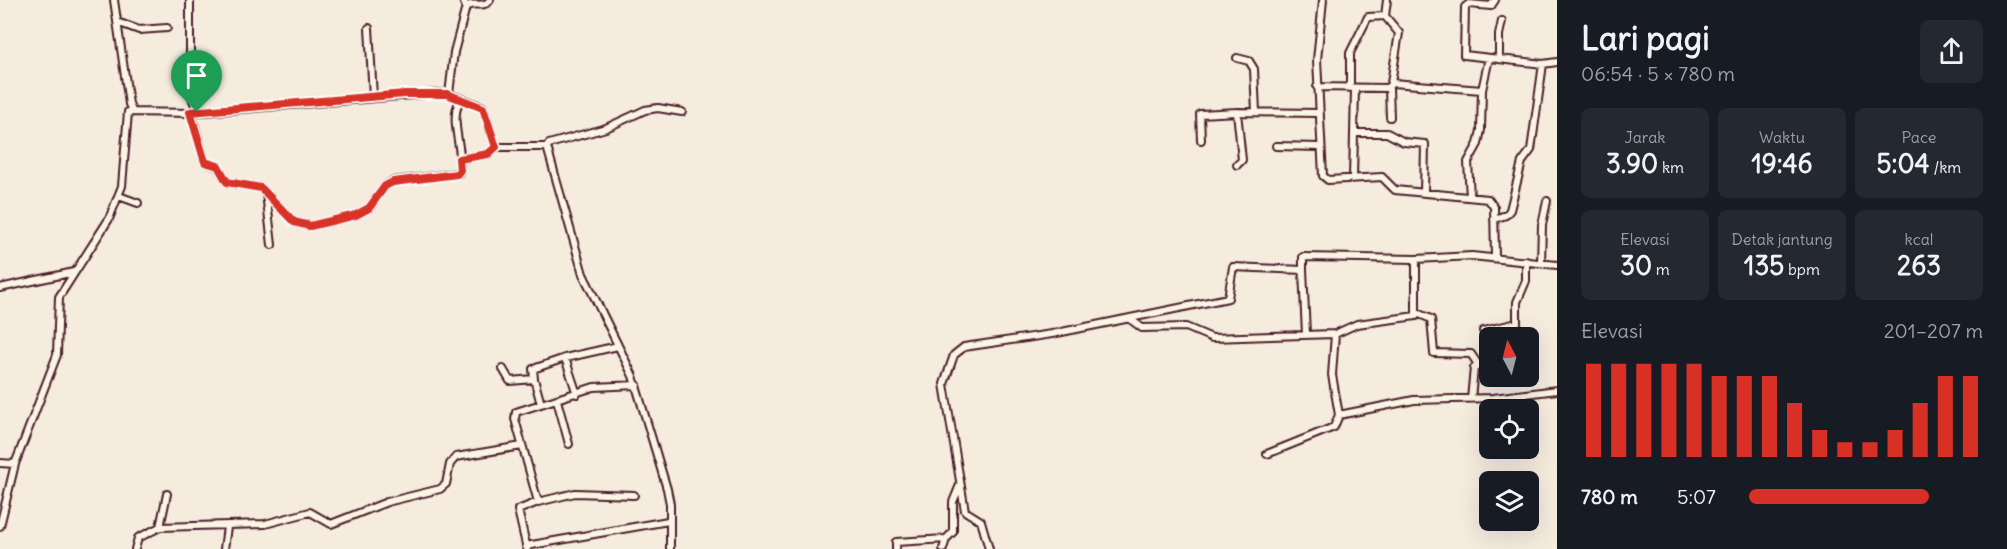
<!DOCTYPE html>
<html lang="id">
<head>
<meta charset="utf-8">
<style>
	body { margin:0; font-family:Delius,sans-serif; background:#242831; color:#f1f3f6; height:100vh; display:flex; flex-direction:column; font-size:22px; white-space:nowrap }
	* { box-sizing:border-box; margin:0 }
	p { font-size:20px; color:#9ea1a6 }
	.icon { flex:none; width:33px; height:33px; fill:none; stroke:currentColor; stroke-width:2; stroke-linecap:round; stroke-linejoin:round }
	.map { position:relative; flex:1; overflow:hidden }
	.panel { display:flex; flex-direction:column; background:#171b24; width:450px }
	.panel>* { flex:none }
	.needle { width:39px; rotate:353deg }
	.buttons { position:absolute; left:1479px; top:327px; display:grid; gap:12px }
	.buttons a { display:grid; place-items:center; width:60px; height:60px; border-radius:9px; background:#171b24; box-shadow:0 6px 24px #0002; font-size:30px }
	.pin { position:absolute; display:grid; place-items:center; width:51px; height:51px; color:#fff; margin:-62px -26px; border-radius:50% 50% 50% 0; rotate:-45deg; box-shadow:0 0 6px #0007 }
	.pin .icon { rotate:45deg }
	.round { display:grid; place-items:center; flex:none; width:63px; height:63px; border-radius:9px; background:#242831 }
	.head { display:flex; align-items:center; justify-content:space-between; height:102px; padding:0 24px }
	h1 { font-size:33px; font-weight:800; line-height:45px }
	.figures { display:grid; grid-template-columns:repeat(3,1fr); gap:9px; height:102px; padding:6px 24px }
	.figures div { display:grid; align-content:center; border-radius:9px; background:#242831; text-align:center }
	.figures b { font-size:26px; font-weight:800 }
	.figures small { font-size:16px; font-weight:400 }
	.figures p { font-size:16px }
	.chart { height:168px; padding:12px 24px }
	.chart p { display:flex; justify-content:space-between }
	.chart svg { width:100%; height:108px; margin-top:6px; stroke:#d93025; stroke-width:6 }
	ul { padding:0 24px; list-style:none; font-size:20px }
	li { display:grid; grid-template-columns:96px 72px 1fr; align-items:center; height:45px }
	li i { height:15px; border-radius:8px; background:#d93025 }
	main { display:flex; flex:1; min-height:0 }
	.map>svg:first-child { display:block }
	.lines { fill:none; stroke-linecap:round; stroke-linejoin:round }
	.minor-casing { stroke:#4a1f2b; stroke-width:10 }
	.minor { stroke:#fcf5e5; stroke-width:6 }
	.route-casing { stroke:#fff; stroke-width:12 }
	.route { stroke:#d93025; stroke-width:8 }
</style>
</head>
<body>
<main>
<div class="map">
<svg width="1557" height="549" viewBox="0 0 1557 549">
	<rect width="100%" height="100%" fill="#f5ecde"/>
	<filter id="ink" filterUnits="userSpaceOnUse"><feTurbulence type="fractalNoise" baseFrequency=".0167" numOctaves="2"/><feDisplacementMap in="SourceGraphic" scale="12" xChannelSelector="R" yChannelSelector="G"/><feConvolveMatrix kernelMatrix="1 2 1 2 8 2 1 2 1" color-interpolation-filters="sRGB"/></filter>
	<g filter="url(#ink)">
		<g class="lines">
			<defs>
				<path id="minor" d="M114,0L129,104L132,111
					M190,0V91L197,112
					M1323,0L1317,60L1323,176L1328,180L1382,177L1395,190L1488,199L1494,207L1495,257
					M1495,0L1491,6L1469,4L1465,7L1464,55L1543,64
					M466,7C473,1 484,9 490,0
					M1385,16L1399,33L1391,83
					M117,22L139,30L167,28
					M369,28L373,97
					M1237,58L1249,61L1254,69L1256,112
					M1499,59V35L1502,21
					M1317,87L1387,88L1392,83L1482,90
					M1350,88V53L1368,17L1385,16L1387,0
					M1389,88L1390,117
					M449,94L454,52L466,7L463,0
					M191,112L205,162L218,167L227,182L261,188L294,222L310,226L356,215L369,208L385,186L393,181L459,173C465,150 448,122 460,100
					M1354,133H1387L1404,142L1425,144L1424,193
					M1201,140L1200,114L1237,112
					M1276,146L1320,147
					M547,147L549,144L606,128L645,110L658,108L682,112
					M459,159L488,154L496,147
					M1237,165L1242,160L1237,112L1318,113
					M1353,179L1355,88
					M266,193L272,245
					M119,196L138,203
					M1470,197L1468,162L1478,144L1481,130L1482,90L1489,58
					M1494,219L1506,215L1510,210L1522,162L1531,150L1543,64L1557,62
					M1541,263L1542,225L1547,201
					M1303,270L1306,334
					M0,288L74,272
					M1417,313L1431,319L1434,353L1471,354L1479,366
					M1130,319L1142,328L1186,327L1212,338L1335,334L1357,324L1416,316V259
					M1483,331L1517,323V302L1526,281V261
					M1495,338V328
					M503,369L510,381L534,379L541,404
					M534,379L533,369L565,358
					M577,394L565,358L618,346
					M1471,399L1474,368L1490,363
					M557,400L569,444
					M1339,415L1414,400L1493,398L1557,390
					M1267,454L1334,427L1339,415L1332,375L1335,334
					M0,463L15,464
					M538,502L575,493L634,495
					M0,526L15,464L57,355L59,297L109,219L122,186L128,112L193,113L437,93L449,94L483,107L496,147H547L583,274L633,376L667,489L670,504V549
					M160,527L167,494
					M526,546L668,521
					M135,549L138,538L160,527L265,524L310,512L331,524L387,502L440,489L446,484L450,464L456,457L522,446
					M224,549L227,527
					M527,549L518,510L538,502L515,419L516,412L594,387L637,385
					M896,549V542L946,539
					M943,549L946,539L953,532V502L960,485
					M989,549L981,521L965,511L944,384L954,355L964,347L1052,334L1228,298L1233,267L1303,270V257L1416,259L1472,256L1557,265"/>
			</defs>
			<use href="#minor" class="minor-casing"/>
			<use href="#minor" class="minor"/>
		</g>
	</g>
	<g class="lines" filter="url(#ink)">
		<defs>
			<path id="route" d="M405,94H447L483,108L496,147L488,154L459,159L460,170L457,174L393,182L385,186L369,208L356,215L310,226L294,222L261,188L227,182L218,166L205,162L190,112Z"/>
		</defs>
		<use href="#route" class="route-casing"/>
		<use href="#route" class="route"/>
	</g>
</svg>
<div class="buttons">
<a><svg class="needle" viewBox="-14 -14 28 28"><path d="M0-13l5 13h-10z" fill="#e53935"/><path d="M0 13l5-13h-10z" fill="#9ea1a6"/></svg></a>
<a><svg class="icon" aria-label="locate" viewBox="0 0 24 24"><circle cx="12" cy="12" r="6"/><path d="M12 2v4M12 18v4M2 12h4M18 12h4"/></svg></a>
<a><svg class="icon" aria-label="layers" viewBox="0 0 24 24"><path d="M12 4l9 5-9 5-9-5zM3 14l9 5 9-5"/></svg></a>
</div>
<div class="pin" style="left:197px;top:112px;background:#1e9e55"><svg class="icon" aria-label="arrive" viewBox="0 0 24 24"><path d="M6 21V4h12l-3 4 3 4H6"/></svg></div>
</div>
<section class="panel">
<div class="head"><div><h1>Lari pagi</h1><p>06:54 · 5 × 780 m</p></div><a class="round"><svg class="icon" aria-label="share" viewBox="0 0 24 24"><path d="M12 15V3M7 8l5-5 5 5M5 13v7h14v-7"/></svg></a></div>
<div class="figures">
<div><p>Jarak</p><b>3.90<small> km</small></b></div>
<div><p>Waktu</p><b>19:46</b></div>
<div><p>Pace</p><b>5:04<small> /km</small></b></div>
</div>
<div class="figures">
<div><p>Elevasi</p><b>30<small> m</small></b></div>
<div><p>Detak jantung</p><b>135<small> bpm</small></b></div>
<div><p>kcal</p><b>263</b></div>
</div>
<div class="chart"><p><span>Elevasi</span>201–207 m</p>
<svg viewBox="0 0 160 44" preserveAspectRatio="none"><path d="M5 44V6M15 44V6M25 44V6M35 44V6M45 44V6M55 44V11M65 44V11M75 44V11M85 44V22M95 44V33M105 44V38M115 44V38M125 44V33M135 44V22M145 44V11M155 44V11"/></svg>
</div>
<ul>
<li><b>780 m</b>5:07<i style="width:77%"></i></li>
</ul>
</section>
</main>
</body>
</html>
